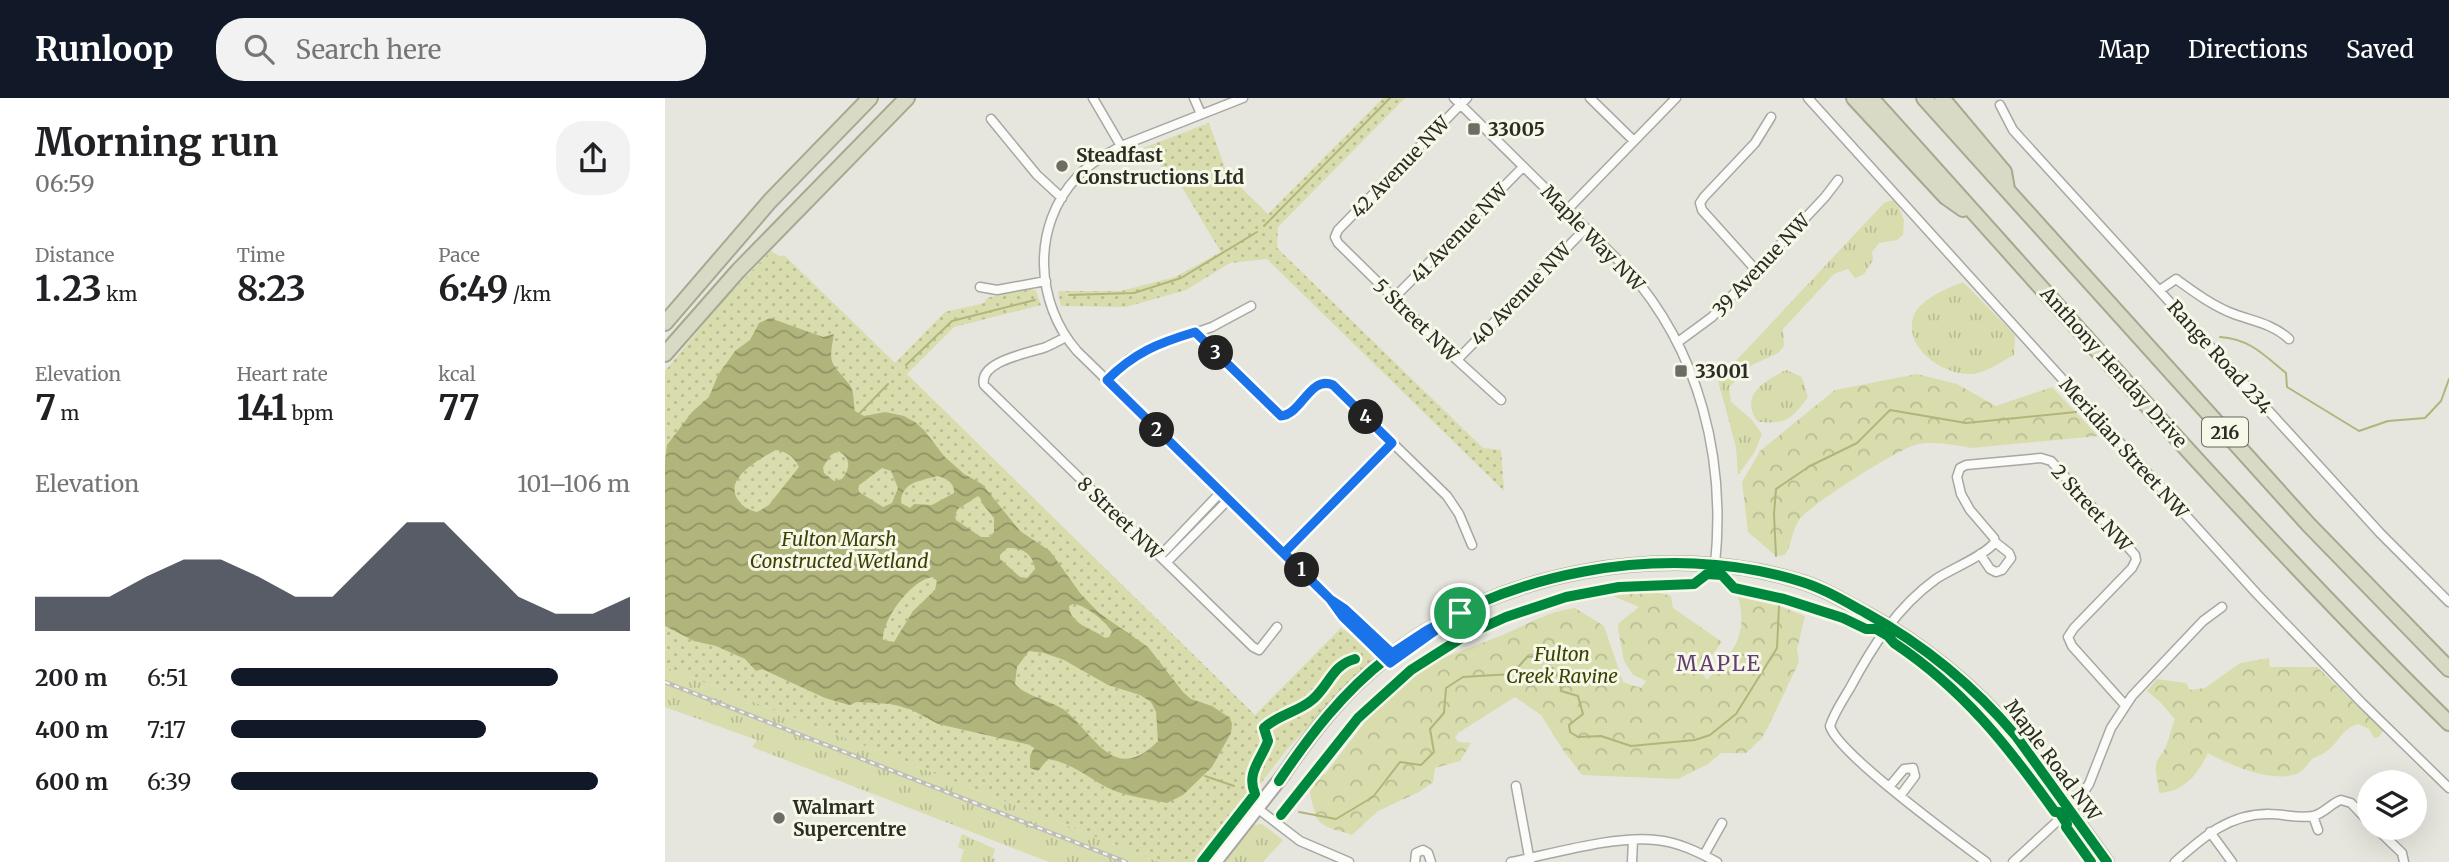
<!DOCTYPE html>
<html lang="en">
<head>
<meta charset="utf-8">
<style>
	body { margin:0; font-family:Merriweather,serif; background:#f2f2f2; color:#202124; height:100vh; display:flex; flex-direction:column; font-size:26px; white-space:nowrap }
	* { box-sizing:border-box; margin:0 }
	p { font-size:23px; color:#757577 }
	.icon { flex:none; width:38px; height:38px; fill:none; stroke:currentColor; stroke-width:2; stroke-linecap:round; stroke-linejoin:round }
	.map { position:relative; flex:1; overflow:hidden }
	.sheet { display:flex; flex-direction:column; background:#fff; width:665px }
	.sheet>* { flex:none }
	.tools { position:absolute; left:1692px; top:672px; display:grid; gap:14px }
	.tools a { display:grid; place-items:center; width:70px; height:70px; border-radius:50%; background:#fff; box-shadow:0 7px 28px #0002; font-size:35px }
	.pin { position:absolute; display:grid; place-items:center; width:60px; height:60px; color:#fff; margin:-30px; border:4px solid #fff; border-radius:50%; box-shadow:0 2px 7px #0007 }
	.km { position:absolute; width:35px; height:35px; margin:-18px; border-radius:50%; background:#222; color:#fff; font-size:19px; line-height:35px; text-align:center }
	.round { display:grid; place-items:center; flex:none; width:74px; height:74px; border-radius:28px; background:#f2f2f2 }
	.summary { display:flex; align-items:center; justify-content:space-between; height:119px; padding:0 35px }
	h1 { font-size:38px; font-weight:700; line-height:52px }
	.figures { display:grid; grid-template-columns:repeat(3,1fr); gap:10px; height:119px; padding:7px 35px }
	.figures div { display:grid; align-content:center }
	.figures b { font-size:35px; font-weight:700 }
	.figures small { font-size:19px; font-weight:400 }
	.figures p { font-size:19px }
	.chart { height:196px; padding:14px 35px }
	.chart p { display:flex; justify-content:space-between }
	.chart svg { width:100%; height:126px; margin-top:7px; fill:#111827; opacity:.7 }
	ul { padding:0 35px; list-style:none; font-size:23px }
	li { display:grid; grid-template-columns:112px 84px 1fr; align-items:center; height:52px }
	li i { height:18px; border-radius:9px; background:#111827 }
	header { display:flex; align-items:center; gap:42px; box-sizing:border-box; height:98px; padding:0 35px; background:#111827; color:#fff }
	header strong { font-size:33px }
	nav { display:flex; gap:38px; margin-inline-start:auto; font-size:24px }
	.search { width:490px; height:63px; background:#f2f2f2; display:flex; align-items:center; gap:18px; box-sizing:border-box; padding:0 24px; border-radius:28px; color:#757577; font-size:26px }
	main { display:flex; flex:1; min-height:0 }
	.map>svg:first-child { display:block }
	.grass { fill:url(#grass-tufts) }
	.forest { fill:url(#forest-crowns) }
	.park { fill:url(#park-dots) }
	.water { fill:url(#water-waves); fill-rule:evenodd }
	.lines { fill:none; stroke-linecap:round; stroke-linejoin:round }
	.stream { stroke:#b2b57b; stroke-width:2 }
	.street-casing { stroke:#a7a8a2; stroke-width:11 }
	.secondary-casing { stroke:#a7a8a2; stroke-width:16 }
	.highway-casing { stroke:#a7a890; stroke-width:18 }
	.street { stroke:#fbfbfa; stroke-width:8 }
	.secondary { stroke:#fbfbfa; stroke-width:12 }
	.highway { stroke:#d9dac6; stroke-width:14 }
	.rail-casing { stroke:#bdbdbb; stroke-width:4.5 }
	.rail { stroke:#f6f8e8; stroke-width:2; stroke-dasharray:5; stroke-linecap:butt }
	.cycleway-casing { stroke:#f6f8e8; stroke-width:15 }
	.cycleway { stroke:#00873e; stroke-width:10 }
	.route-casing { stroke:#fff; stroke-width:14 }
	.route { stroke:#1a73e8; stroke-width:9 }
	.poi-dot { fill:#6d6d66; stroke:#f6f8e8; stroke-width:2.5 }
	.labels { text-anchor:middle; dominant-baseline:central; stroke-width:6; stroke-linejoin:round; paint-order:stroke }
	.shield { fill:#f6f8e8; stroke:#696960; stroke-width:2 }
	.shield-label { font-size:18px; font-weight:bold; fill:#2c2c26 }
	.poi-label { font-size:19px; font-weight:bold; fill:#2c2c26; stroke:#f6f8e8; text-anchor:start }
	.street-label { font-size:19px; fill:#2c2c26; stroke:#f6f8e8 }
	.park-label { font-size:19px; font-style:italic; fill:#3e3f00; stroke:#f6f8e8 }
	.neighbourhood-label { font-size:21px; letter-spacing:2px; fill:#653c74; stroke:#f6f8e8 }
</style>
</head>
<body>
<header>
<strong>Runloop</strong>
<div class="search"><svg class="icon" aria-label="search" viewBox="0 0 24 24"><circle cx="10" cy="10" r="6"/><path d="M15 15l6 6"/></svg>Search here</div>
<nav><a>Map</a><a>Directions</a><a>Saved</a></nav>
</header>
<main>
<section class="sheet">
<div class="summary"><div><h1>Morning run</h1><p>06:59</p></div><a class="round"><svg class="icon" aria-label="share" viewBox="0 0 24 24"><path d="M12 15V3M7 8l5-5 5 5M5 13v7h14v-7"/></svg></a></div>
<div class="figures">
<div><p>Distance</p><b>1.23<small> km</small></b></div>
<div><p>Time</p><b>8:23</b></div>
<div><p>Pace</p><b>6:49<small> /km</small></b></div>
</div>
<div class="figures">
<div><p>Elevation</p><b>7<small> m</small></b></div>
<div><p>Heart rate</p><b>141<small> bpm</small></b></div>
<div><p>kcal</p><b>77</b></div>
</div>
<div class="chart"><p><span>Elevation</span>101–106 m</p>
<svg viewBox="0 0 160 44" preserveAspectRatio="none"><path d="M0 44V32L10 32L20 32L30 25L40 19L50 19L60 25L70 32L80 32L90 19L100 6L110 6L120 19L130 32L140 38L150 38L160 32V44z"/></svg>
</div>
<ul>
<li><b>200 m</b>6:51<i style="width:82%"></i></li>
<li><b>400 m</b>7:17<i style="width:64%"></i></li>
<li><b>600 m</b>6:39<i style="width:92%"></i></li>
</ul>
</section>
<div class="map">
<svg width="1784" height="764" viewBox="0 0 1784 764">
	<defs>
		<pattern id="grass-tufts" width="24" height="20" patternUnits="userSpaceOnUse" patternTransform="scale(1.75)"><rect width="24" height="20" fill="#d9dcac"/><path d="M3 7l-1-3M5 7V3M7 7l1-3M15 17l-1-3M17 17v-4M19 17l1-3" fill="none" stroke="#babd94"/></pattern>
		<pattern id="forest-crowns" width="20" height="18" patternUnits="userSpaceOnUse" patternTransform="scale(1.75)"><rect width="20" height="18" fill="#d9dcac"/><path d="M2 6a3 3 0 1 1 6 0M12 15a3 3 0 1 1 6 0" fill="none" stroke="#babd94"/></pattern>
		<pattern id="park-dots" width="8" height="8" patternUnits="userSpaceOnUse" patternTransform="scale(1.75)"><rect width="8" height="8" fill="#d9dcac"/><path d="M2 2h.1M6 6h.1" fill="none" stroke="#babd94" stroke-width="1.8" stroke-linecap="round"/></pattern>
		<pattern id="water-waves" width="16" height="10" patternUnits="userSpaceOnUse" patternTransform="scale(1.75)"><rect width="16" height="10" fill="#b2b57b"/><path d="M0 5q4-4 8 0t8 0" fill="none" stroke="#919365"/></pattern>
	</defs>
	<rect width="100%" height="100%" fill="#e6e6de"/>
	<path class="grass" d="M1231,102L1239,122L1238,137L1232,142L1214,145L1207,154L1208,162L1199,176L1190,180L1183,171L1169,176L1118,231L1119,248L1113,255L1087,267L1064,289L1066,304L1087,322L1097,336L1089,355L1073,377L1071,349L1053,282L1220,104Z
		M1298,184L1350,237L1349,257C1337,263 1318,277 1304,276C1276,276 1237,248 1249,217C1256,201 1283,190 1298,184Z
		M1121,272L1137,279L1143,299C1126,322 1122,326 1093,324C1074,297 1098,284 1121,272Z
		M0,569L494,764H384L87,649L92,642L0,609Z
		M588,725V727L597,726L618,742L598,764H555Z
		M297,736L330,751L327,760L330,761L329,764H295L299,752L293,749Z"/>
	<path class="forest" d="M1252,276L1292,286L1331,308L1387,289L1433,338L1307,350C1289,347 1271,343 1253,346C1236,349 1143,408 1134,422C1127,432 1127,446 1120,457L1111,458L1083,434L1077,384L1095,353L1170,292Z
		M988,493L1006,498L1008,510L1057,544L1035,573L1042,582C1068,555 1084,537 1073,499L1114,508L1140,518L1132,551L1134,564L1102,631L1096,641L1081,655H1056L1043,666L1013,681L917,677L898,652L876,617L850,599L793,635L790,640L793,644L806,645L795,663L770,670L768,684L754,694L713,713L687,737C677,733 665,732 656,725C651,721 651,717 649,711C643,692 642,684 661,675C687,642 712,603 747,578C774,558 809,549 840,536C866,525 881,514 910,510L939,528L958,584L976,590L981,583L968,577L959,563L953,531L954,525L974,509L948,498Z
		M1604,560L1605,569H1652L1718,633L1714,639L1709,640L1704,631L1694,626C1676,630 1675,644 1662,653C1657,657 1652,658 1647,661C1642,666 1638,674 1631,676C1606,685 1565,667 1543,655C1533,676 1519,694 1494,695C1494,686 1490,676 1491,668C1492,659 1499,655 1501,648C1505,639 1506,630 1510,621L1495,604L1482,593L1492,581L1521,585L1525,592L1540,590L1575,565Z"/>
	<path class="park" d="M718,0H740L613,129L612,150L818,350L836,352L839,393L602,161L565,165L521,192L461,209L396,208L393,193H456L510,179L556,154L518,91L478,50L544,25L562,76L603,116Z
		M106,153L116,159L119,157L230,265L280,214L319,205L322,200L363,190L371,193L376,207L289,229L242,276L590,617L676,530L697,544L708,554L707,563L623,650L535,764H494L0,569V273L59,202Z"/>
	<path class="water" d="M105,220L158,239L169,236C163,268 166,263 184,286C190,294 188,304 190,313L199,318L220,314L239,318L250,324L259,332L279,358L299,376L317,386L355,433L385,453L415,495L434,515L483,549L518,594L526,601L547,608L565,620L567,626L566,635L547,669L518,697L502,705C483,701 460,698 443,690C422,679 407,665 383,661L373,673L365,670V658L369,650L365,647L273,626L247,612L227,606L192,604L184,607L160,600L97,571L91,573L80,561L51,548L29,543L0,528V363L2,347L27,314L44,299L53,277L70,253L85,242L94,225ZM111,352C123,354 129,359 134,369L103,408L92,414C84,412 79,410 74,403C56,381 96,360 111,352ZM173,353C187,360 185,371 177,381L169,383L159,375L158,369L166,357ZM217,370L226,373L233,390L227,405L218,409L194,394L193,388ZM272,378C281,380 290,385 289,395L267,407L249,406L245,410L236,405C236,384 255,383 272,378ZM313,398L316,401V404L329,420V434L325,439H316L291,422L290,416L293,411ZM342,450C357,449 368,456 370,471L362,480L355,479L335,461V457ZM268,479L272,483L270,492L248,513L229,544L218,542C217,521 247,481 268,479ZM408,506C419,506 442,524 447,534L444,539L440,540C428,530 405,527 404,508ZM364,553L379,555L399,562L443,587L475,597L486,604L491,614L493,643C448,689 429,634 398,611C384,602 359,597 350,586L352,569Z"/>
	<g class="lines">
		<path class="stream" d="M599,128L725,0
			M404,197L469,195L516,180L592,134
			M1555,239C1585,241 1599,257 1621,275L1622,289L1694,333L1723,323L1760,320L1776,303L1784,281
			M241,267L287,223L370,202
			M194,316L223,286
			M1111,458L1109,416L1111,391L1145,368L1192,345L1225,312L1301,325L1411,314
			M540,678L569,688
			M634,714L671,721L708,699L735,664L756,667L769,654L765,631L779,615L781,590L798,579L847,576L862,559L874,558C887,568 895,576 896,593L913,598L918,616L904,627L905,634L913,639L936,638L966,648L1030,642L1045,637L1071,616L1112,550L1114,508"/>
		<defs>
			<path id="street" d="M428,0L456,48
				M529,0L536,16
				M578,0L456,48C440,57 424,66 412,79C366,128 370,205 412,253L624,460L665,501L678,519L723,563
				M789,0L962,171C1035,253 1061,360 1050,467
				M802,0L673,132L670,139L673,145L792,262L836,302
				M925,0L969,43
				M1143,0L1592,496L1697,605L1784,690
				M1335,7L1348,32L1715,435L1784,504
				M326,21L372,77L397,100
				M902,112L1011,0
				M1090,171L1037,112L1035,105L1039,99L1090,45L1106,19
				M315,189L332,192L381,183
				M1495,192L1511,181C1529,194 1548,208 1569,216C1588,223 1608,226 1624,241
				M729,200L858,69
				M530,234L616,318C637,316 645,277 668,287L782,398L794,416L807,447
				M401,239C395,242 388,246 381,249C365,255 313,263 319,287L588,549L594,552L612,529
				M1013,244L1047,219L1160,99L1173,82
				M792,262L921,130
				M442,282L464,261L480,252L547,229L586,208
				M619,455L727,345
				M1315,456L1325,471L1331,474L1337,472L1346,460L1344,455L1330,444L1329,440L1305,412L1296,396L1292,379L1295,370L1301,367L1376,360L1386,363L1470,457L1471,462L1467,470L1409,530L1403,539L1407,548L1460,607
				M495,458L555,395
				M502,464L563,402
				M665,501L680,511L730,558
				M851,688L865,764
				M1224,689L1239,671L1248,670L1250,678L1235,698
				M592,710L635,743L684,764
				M1648,718L1653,732
				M1711,730L1737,755L1739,764
				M1545,734L1567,764
				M1039,757L1057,725
				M750,764L751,755L758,752L763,755L766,764
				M846,764C887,756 951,737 991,742C1013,744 1033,754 1052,764
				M967,764L968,742
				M1321,764C1293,743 1172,655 1165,628C1169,615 1178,602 1185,590C1207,549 1232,509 1271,481C1286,471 1321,457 1330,444
				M1348,764L1411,706L1424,686L1446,630L1467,598L1538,523L1557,509
				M1510,764C1538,739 1565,715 1605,716C1619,716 1634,721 1648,718C1660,715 1666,705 1676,702L1686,705L1704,724"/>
			<path id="secondary" d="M614,683C645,637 678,594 722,560C830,473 1002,442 1134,483C1158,490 1179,503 1201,515C1259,547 1308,587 1351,638L1442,764
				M550,764L619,676"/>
			<path id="highway" d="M1189,0L1281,99L1298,111
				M1206,0C1396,210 1582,426 1784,625
				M1259,0L1643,426L1784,571
				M1277,0L1339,74L1342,91
				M0,225L105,103L205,0
				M0,256L73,173L242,0"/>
		</defs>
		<use href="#street" class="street-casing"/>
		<use href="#secondary" class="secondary-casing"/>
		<use href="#highway" class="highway-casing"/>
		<use href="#street" class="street"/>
		<use href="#secondary" class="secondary"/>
		<use href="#highway" class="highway"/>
		<defs>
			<path id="rail" d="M0,584L461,764"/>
		</defs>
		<use href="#rail" class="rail-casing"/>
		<use href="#rail" class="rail"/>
		<defs>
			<path id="cycleway" d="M614,683C645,637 678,594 722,560C830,473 1002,442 1134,483C1158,490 1179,503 1201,515C1259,547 1308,587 1351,638L1442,764
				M616,717L693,620L746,572L801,537L841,519L901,499L954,489L1029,486L1042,476L1057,477L1069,490L1119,501L1178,520L1201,531H1211L1223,538L1229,545C1298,591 1342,647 1390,714H1394L1402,726L1401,729L1426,764
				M537,764L590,696C581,675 596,662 603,643L599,630C614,616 633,614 647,602C664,588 667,567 690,561"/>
		</defs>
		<use href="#cycleway" class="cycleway-casing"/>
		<use href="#cycleway" class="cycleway"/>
	</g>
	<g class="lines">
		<defs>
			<path id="route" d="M795,515L762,532L727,555L680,511L665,501L442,282C469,255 493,245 530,234L616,318C637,316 645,277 668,287L727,345L619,455L665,501L678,519L725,565L795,515"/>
		</defs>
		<use href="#route" class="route-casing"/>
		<use href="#route" class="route"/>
	</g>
	<g class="poi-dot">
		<rect x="802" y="24" width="14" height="14" rx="3.5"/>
		<circle cx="397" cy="68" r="7"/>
		<rect x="1009" y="266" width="14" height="14" rx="3.5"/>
		<circle cx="114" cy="720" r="7"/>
	</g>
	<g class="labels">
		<rect class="shield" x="1537" y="319.5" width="46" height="29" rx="5"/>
		<g class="shield-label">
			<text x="1560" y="334">216</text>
		</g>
		<g class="poi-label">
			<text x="823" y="31">33005</text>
			<text x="411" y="57">Steadfast<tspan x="411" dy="22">Constructions Ltd</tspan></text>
			<text x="1030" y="273">33001</text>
			<text x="128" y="709">Walmart<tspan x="128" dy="22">Supercentre</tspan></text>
		</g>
		<g class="street-label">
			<text transform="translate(735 69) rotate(-46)">42 Avenue NW</text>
			<text transform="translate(794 135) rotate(-46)">41 Avenue NW</text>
			<text transform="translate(928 140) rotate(46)">Maple Way NW</text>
			<text transform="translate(1096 167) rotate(-47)">39 Avenue NW</text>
			<text transform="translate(856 196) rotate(-46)">40 Avenue NW</text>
			<text transform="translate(751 222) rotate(44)">5 Street NW</text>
			<text transform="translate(1555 259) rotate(48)">Range Road 234</text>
			<text transform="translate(1449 269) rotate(48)">Anthony Henday Drive</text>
			<text transform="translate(1459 350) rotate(48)">Meridian Street NW</text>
			<text transform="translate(1427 410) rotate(48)">2 Street NW</text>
			<text transform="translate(455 420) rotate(44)">8 Street NW</text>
			<text transform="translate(1388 662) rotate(53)">Maple Road NW</text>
		</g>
		<g class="park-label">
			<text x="174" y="441">Fulton Marsh<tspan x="174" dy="22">Constructed Wetland</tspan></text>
			<text x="897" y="556">Fulton<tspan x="897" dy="22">Creek Ravine</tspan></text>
		</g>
		<g class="neighbourhood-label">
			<text x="1054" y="565">MAPLE</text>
		</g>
	</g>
</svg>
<div class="tools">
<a><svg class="icon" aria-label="layers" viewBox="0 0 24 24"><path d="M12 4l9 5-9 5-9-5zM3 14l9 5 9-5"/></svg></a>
</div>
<div class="pin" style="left:795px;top:515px;background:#1e9e55"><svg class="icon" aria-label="arrive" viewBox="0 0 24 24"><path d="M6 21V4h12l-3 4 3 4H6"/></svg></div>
<b class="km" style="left:637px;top:472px">1</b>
<b class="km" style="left:492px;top:332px">2</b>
<b class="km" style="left:551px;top:255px">3</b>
<b class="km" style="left:701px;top:319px">4</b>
</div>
</main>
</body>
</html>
